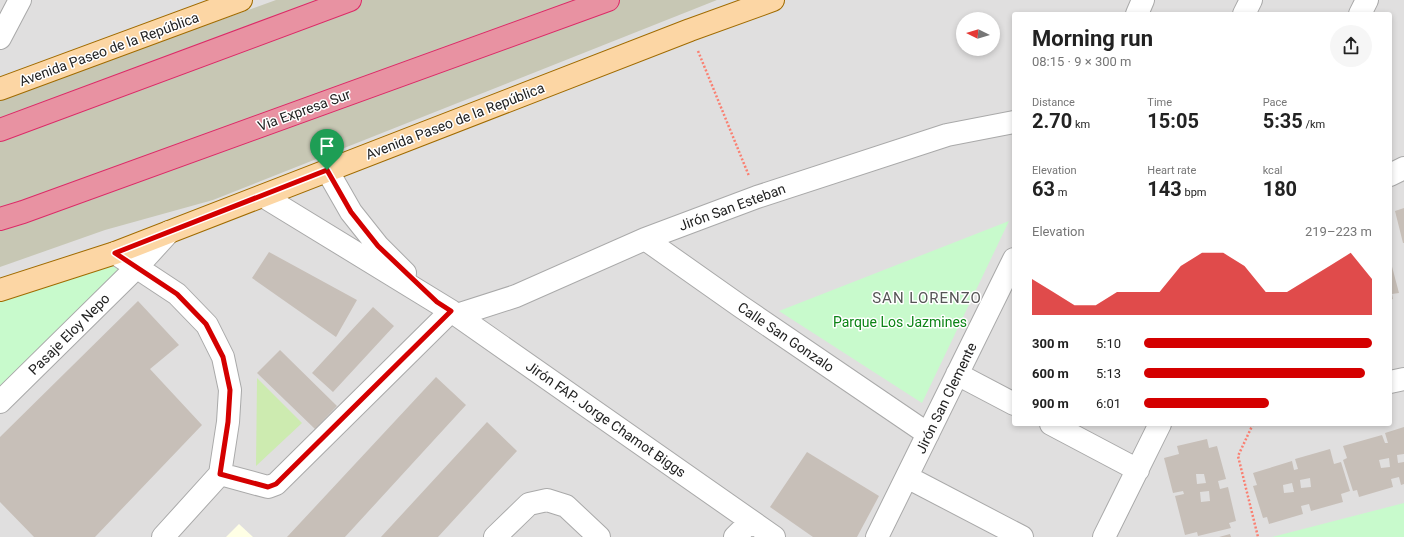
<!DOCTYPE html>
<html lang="en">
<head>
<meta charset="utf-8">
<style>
	body { margin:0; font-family:Roboto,sans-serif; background:#f6f6f6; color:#222; height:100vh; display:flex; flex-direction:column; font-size:15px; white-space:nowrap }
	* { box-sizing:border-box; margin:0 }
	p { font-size:13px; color:#767676 }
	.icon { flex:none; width:22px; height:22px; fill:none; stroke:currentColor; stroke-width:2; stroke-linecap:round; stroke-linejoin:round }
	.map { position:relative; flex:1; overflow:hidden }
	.side { position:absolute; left:1012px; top:12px; width:380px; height:414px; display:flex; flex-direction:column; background:#fff; border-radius:4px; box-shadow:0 2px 6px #0003 }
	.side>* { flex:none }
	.needle { width:26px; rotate:275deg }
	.fabs { position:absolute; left:956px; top:12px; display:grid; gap:8px }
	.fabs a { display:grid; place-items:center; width:44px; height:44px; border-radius:50%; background:#fff; box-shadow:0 2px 6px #0003; font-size:20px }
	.pin { position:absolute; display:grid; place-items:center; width:34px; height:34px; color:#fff; margin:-41px -17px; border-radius:50% 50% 50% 0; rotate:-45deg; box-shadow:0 0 4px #0007 }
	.pin .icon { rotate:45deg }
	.round { display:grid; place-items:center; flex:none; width:42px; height:42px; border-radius:21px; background:#f6f6f6 }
	.head { display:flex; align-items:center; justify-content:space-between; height:68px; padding:0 20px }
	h1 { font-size:22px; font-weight:700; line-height:30px }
	.metrics { display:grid; grid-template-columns:repeat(3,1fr); gap:6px; height:68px; padding:4px 20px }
	.metrics div { display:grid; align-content:center }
	.metrics b { font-size:20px; font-weight:700 }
	.metrics small { font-size:11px; font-weight:400 }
	.metrics p { font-size:11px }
	.chart { height:112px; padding:8px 20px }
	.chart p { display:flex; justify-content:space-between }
	.chart svg { width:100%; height:72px; margin-top:4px; fill:#d40000; opacity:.7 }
	ul { padding:0 20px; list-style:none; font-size:13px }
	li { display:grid; grid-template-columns:64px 48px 1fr; align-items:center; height:30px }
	li i { height:10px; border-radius:5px; background:#d40000 }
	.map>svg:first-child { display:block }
	.residential { fill:#e0dfdf; fill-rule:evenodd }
	.education { fill:#ffffe5 }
	.construction { fill:#c7c7b4 }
	.grass { fill:#cdebb0 }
	.park { fill:#c8facc }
	.building { fill:#c7bfb8; fill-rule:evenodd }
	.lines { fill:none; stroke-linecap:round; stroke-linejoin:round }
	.street-casing { stroke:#a9a9a9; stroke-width:24 }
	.primary-casing { stroke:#a06b00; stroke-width:24 }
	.highway-casing { stroke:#dc2a67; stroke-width:24 }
	.path { stroke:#fa8072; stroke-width:2.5; stroke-dasharray:2 2; stroke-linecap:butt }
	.street { stroke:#fff; stroke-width:22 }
	.primary { stroke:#fcd6a4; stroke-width:22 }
	.highway { stroke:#e892a2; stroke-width:22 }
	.route-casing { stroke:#fff; stroke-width:8 }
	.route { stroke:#d40000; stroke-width:5 }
	.labels { text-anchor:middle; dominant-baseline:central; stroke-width:3; stroke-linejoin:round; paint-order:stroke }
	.street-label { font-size:14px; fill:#222; stroke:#fff }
	.park-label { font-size:14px; fill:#0c8416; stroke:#fff }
	.neighbourhood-label { font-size:15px; letter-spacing:1px; fill:#555; stroke:#fff }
</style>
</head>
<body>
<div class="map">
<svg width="1404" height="537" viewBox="0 0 1404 537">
	<rect width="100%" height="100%" fill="#f2efe9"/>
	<path class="residential" d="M0,0H1404V537H0ZM1014,14H1390V424H1014ZM963,19H993V49H963Z"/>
	<path class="education" d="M239,524L253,537H226Z"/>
	<path class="construction" d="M276,0H717L213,200L105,230L0,267V99Z"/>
	<path class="grass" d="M257,378L302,423L256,466Z"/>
	<path class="park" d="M1009,221L922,403L779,311Z
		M107,263L123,272L0,393V297Z
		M1404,503V537H1272Z"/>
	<path class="building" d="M1404,208V243H1403L1395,211Z
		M269,252L357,300L336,337L252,278Z
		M1390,259L1399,293L1392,294L1393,299L1390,300Z
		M138,301L179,345L150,369L202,425L95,537H34L0,502V437Z
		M373,307L394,326L333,392L312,373Z
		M280,350L337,406L315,429L257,373Z
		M436,377L466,405L345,537H287Z
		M487,422L517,451L438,537H381Z
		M1404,427V454L1397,455L1398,463L1404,462V484L1401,485L1399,477L1391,479L1393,487L1359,497L1357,490L1353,491L1343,460L1347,458L1343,446L1382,435L1385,443H1388L1385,433ZM1389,458L1390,467L1381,468L1379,460Z
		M1207,439L1209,448L1217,446L1226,479L1218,481L1220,489L1228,487L1236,521L1229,523L1231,528L1198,536L1197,532L1185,535L1175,496L1184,494L1183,491L1173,493L1164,458L1179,454L1177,446ZM1196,474H1204L1206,483L1197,484ZM1209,491L1210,501L1201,502L1200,492Z
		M1330,449L1334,464L1341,462L1350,491L1341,494L1343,502L1311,511L1309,504L1301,506L1303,514L1269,524L1267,517L1263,518L1253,486L1257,485L1253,473L1292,461L1294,470L1298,469L1295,459ZM1310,478L1311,487L1301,488L1300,480ZM1292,483L1294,492L1284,493L1283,485Z
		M807,452L879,496L857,537H813L770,507Z
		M1230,534L1231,537H1219Z"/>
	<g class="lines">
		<defs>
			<path id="street" d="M1137,14L1143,0
				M1244,14L1251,0
				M1360,14L1367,0
				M0,38L20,0
				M327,170L351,212L378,246L405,273
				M1390,175L1404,168
				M263,196L451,311L774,537
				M645,239L740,306L928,434
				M115,253L177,294L207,325L223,357L230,390L228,422L220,474L163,537
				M457,315L516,296L645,239L757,197L947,135L1014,122
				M957,374L1014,404
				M1390,382L1404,379
				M0,402L137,267L169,232
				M1051,424L1138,470
				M220,474L268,487L276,484L451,311
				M907,477L1022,537
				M495,537L529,504L547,500L566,506L599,537
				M735,537L751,521
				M877,537L1014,259
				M1104,537L1160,424"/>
			<path id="primary" d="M0,89L241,0
				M0,290L115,253L690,30L773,0"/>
			<path id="highway" d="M0,130L350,0
				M0,219L23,212L608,0"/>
		</defs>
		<use href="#street" class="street-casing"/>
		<use href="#primary" class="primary-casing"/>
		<use href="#highway" class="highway-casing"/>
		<path class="path" d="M698,51L749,176
			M1253,424L1238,456L1258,537"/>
		<use href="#street" class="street"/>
		<use href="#primary" class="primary"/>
		<use href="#highway" class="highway"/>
	</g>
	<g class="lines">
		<defs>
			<path id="route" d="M327,170L351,212L378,246L437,302L451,311L276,484L268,487L220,474L228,422L230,390L223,357L206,324L177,294L115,253Z"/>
		</defs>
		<use href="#route" class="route-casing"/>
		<use href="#route" class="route"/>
	</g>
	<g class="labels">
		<g class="street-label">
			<text transform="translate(109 49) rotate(-20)">Avenida Paseo de la República</text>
			<text transform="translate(304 110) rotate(-20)">Via Expresa Sur</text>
			<text transform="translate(455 121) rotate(-21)">Avenida Paseo de la República</text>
			<text transform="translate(732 207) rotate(-20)">Jirón San Esteban</text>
			<text transform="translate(69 334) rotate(-45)">Pasaje Eloy Nepo</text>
			<text transform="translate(786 337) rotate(34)">Calle San Gonzalo</text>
			<text transform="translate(946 398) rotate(-64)">Jirón San Clemente</text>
			<text transform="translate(606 419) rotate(35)">Jirón FAP. Jorge Chamot Biggs</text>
		</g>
		<g class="park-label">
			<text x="900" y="322">Parque Los Jazmines</text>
		</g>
		<g class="neighbourhood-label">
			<text x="927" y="298">SAN LORENZO</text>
		</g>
	</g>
</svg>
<div class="fabs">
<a><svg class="needle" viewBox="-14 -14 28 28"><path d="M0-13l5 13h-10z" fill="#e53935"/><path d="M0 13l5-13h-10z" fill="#767676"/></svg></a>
</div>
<div class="pin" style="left:327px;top:170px;background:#1e9e55"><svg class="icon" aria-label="arrive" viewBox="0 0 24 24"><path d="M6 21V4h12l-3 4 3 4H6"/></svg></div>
<section class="side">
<div class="head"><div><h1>Morning run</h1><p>08:15 · 9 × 300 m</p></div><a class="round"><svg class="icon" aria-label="share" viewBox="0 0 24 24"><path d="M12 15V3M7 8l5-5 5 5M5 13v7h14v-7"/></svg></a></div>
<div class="metrics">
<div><p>Distance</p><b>2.70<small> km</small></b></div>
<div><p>Time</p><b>15:05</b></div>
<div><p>Pace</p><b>5:35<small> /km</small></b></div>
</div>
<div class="metrics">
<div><p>Elevation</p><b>63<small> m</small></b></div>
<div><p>Heart rate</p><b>143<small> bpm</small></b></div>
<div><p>kcal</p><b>180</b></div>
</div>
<div class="chart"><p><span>Elevation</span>219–223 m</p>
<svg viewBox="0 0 160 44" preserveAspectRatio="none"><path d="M0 44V22L10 30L20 38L30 38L40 30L50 30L60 30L70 14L80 6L90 6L100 14L110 30L120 30L130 22L140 14L150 6L160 22V44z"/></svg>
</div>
<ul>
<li><b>300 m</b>5:10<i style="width:100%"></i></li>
<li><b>600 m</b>5:13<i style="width:97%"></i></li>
<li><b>900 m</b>6:01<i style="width:55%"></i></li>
</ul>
</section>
</div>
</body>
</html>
